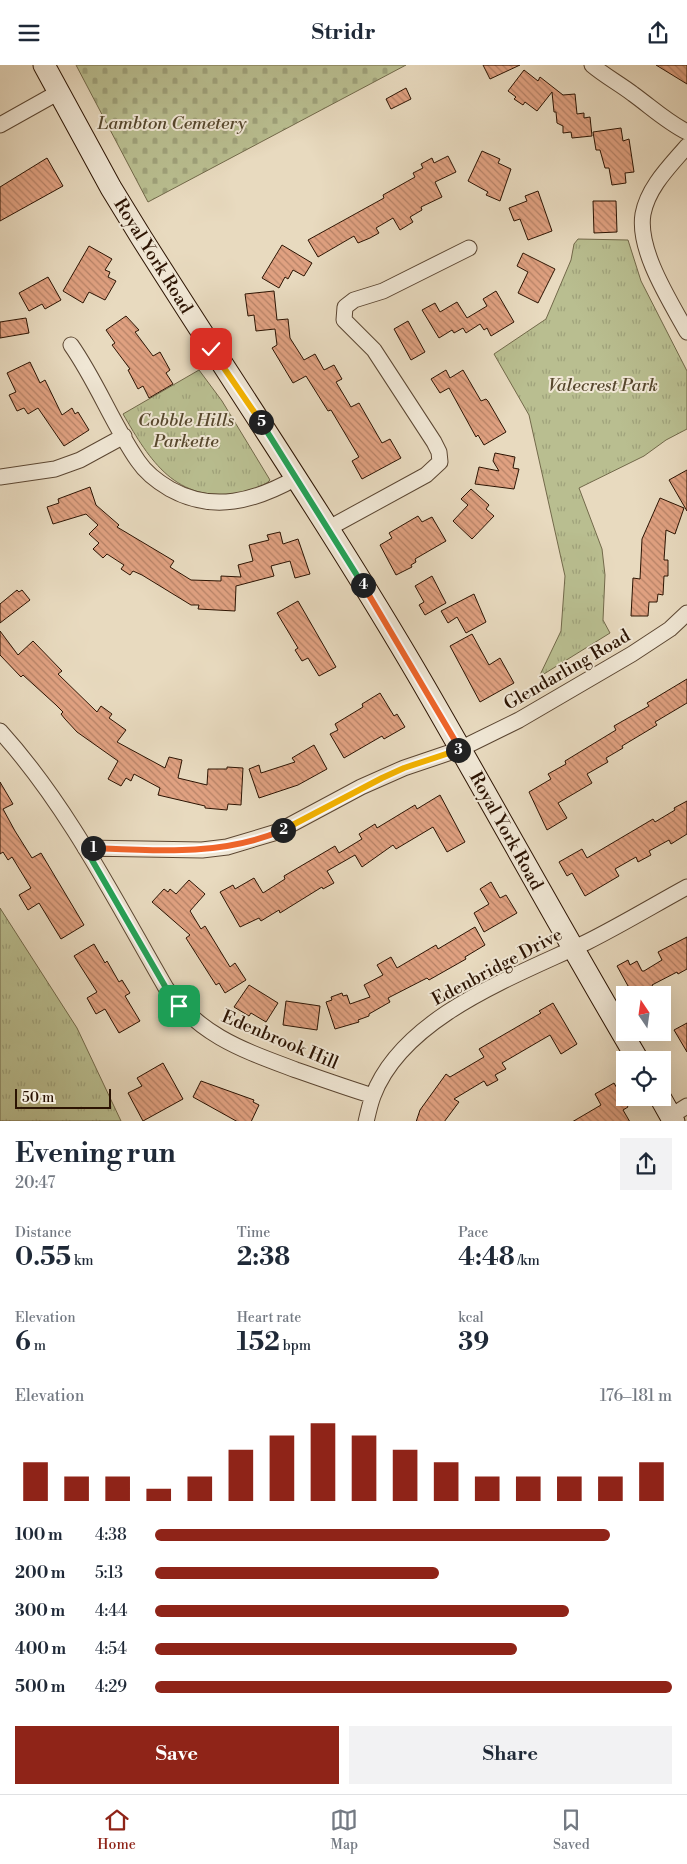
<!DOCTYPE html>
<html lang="en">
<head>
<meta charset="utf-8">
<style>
	body { margin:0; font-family:"Libre Bodoni",serif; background:#f2f2f3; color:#1f2937; height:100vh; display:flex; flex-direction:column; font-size:19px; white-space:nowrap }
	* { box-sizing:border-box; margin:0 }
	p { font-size:16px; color:#747a83 }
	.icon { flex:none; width:28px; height:28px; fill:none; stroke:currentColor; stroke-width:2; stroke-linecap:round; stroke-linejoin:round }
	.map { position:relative; height:1056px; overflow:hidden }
	.details { display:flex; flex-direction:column; background:#fff; flex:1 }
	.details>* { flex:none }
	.needle { width:32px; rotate:347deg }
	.fabs { position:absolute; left:616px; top:921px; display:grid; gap:10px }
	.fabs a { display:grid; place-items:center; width:55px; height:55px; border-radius:0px; background:#fff; box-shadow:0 5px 20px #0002; font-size:25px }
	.scale { position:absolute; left:15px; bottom:12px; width:96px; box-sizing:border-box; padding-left:5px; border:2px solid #2c1403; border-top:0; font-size:14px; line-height:18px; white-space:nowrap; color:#2c1403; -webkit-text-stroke:4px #f0e7d5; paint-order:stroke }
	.pin { position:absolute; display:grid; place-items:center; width:42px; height:42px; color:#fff; margin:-21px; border-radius:10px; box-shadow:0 2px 8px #0006 }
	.km { position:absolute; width:25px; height:25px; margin:-12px; border-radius:50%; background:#222; color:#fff; font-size:14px; line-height:25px; text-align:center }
	.round { display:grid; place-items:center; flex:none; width:52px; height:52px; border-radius:0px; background:#f2f2f3 }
	.summary { display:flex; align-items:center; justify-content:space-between; height:85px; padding:0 15px }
	h1 { font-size:28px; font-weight:800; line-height:38px }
	.stats { display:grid; grid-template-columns:repeat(3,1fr); gap:8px; height:85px; padding:5px 15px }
	.stats div { display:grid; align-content:center }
	.stats b { font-size:25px; font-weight:800 }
	.stats small { font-size:14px; font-weight:400 }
	.stats p { font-size:14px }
	.chart { height:140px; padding:10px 15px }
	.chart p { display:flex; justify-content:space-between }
	.chart svg { width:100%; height:90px; margin-top:5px; stroke:#8f2418; stroke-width:6 }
	.button { display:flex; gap:10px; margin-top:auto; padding:10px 15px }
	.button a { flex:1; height:58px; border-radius:0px; background:#8f2418; color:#fff; font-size:20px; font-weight:800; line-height:58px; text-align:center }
	.button a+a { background:#f2f2f3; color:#1f2937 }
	ul { padding:0 15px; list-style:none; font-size:16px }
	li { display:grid; grid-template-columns:80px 60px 1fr; align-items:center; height:38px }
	li i { height:12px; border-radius:6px; background:#8f2418 }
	header { display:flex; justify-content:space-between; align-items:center; height:65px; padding:0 15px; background:#fff; font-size:22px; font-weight:800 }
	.tabs { display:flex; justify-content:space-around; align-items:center; height:70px; border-top:1px solid #e0e1e3; background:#fff; font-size:14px; color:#747a83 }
	.tabs a { display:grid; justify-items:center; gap:2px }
	.tabs .current { color:#8f2418 }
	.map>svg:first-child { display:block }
	.grass { fill:url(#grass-tufts); stroke:#72694a }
	.cemetery { fill:url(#cemetery-stones); stroke:#72694a }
	.building { fill:url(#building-back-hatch); stroke:#2c1403 }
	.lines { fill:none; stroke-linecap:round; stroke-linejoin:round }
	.minor-casing { stroke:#5b4632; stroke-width:17 }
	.secondary-casing { stroke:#2c1403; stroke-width:23 }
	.minor { stroke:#f0e7d5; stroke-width:15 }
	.secondary { stroke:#f0e7d5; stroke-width:21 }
	.split-1-casing { stroke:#fff; stroke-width:10 }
	.split-2-casing { stroke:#fff; stroke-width:10 }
	.split-3-casing { stroke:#fff; stroke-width:10 }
	.split-4-casing { stroke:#fff; stroke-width:10 }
	.split-5-casing { stroke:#fff; stroke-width:10 }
	.split-6-casing { stroke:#fff; stroke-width:10 }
	.split-1 { stroke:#22a559; stroke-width:6 }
	.split-2 { stroke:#f0652b; stroke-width:6 }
	.split-3 { stroke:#f5b400; stroke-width:6 }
	.split-4 { stroke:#f0652b; stroke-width:6 }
	.split-5 { stroke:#22a559; stroke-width:6 }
	.split-6 { stroke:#f5b400; stroke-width:6 }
	.labels { text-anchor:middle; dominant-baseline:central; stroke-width:4; stroke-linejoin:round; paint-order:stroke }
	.park-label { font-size:18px; font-style:italic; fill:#56472d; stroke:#f0e7d5 }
	.street-label { font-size:18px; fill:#2c1403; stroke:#f0e7d5 }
</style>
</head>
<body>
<header><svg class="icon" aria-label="menu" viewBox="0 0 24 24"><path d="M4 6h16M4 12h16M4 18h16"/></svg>Stridr<svg class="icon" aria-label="share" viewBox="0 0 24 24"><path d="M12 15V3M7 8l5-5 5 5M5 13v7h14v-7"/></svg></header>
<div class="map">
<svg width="687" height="1057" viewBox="0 0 687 1057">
	<defs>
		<pattern id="grass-tufts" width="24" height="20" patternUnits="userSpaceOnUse" patternTransform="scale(1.25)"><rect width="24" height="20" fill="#b9be90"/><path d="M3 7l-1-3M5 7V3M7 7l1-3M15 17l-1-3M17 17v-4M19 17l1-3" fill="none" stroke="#9fa27b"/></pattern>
		<pattern id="cemetery-stones" width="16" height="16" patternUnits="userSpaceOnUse" patternTransform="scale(1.25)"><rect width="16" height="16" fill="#b9be90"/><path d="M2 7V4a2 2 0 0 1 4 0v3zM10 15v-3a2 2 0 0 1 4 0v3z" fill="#9fa27b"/></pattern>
		<pattern id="building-back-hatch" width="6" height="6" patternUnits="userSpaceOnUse" patternTransform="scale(1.25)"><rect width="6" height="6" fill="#e0a181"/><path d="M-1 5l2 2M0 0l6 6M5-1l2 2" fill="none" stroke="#b68267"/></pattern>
	</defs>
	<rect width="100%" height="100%" fill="#e8dabf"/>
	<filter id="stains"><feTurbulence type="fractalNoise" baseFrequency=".004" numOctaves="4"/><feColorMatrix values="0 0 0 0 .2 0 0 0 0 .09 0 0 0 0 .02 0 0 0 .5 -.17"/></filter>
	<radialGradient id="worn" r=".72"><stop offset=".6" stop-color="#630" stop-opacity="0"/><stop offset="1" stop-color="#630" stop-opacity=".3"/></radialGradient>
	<path class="grass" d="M578,174L628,175L641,216L687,306V364L666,375L644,391L579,423L602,484L605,510L603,555L610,568L539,612L561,566L565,511L529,350L494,289L546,254L571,195L574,179Z
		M199,305L222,336L270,415C263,423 248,426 238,428C176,438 150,396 123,349Z
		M0,843L77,963L121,1056H0Z"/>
	<path class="cemetery" d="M76,0H406L148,137Z"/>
	<path class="building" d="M483,0H520L490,14Z
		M656,0H687V19Z
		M524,5L538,16L540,12L563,30L575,29L577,49L584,48V53L590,52L592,71L572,73L571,67L563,68V61L557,58L556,47H554L552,27L537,46L525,37L523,40L514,34L516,32L508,26Z
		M406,23L411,34L391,44L386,34Z
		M621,63L623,76L629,74L634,107L625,108L626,118L612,120L609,103H605L600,85H596L593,67Z
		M482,86L500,94L498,98L511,104L500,136L486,130L488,127L468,116Z
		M448,91L456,107L435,117L442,132L421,142L422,145L410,152L413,157L400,165L393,153L376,163L379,168L370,173L358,178L354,171L318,192L308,175L384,133L383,130L415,112L413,108L423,103L421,99L432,93L434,98Z
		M47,93L63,121L0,156V122Z
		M538,126L552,166L528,175L520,154L514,156L509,143L527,136L525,131Z
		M593,136H616L617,167L594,168Z
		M282,180L312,198L304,211L293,205L288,214L285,212L279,223L262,213Z
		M89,181L112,194L105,205L110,207L108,212L116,216L105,235L89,227L83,238L63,226Z
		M523,188L555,204L538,238L518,228L528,207L517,201Z
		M48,212L61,235L45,244L42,239L29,246L19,228Z
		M274,226L277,255L288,254L290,273L304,295L315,289L324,305L334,300L342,314L336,317L351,342L359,338L382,378L390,374L401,393L362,414L352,396L359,392L331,345L328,346L306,311L293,318L272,283L277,280L275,264L256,266L254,250L248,251L245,229Z
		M496,226L514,257L491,271L487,263L484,265L480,259L466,268L463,263L454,268L452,265L439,273L422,245L435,238L440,247L457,237L467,253L487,241L483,234Z
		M126,251L139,265L135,267L153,291L160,287L170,305L166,308L173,319L149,333L143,321L138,324L128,305L130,304L112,280L115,278L106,265Z
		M26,253L29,268L0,273V257Z
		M408,256L425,287L411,295L394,264Z
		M30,297L40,318L45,315L62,350L72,343L75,349L78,347L89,365L64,381L38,343L28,349L24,343L17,346L9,330L16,327L7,308Z
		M446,305L450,313L463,305L481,336L486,334L488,336L506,367L484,380L478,370L476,372L449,323L440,328L431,314Z
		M495,388L515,392L513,403L519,404L514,424L475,419L479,402L499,406L493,396Z
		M687,405V446L669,415Z
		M90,422L96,440L119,460L117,462L174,496L170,502L191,515L221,516V511L241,512L238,500L253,496L249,480L269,475L267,470L280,467L283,479L298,474L310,509L295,513L290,496L271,501L274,511L236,521L235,546L198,544L199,540H191L142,510L133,506L130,510L121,504L124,500L107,489L103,493L93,484L99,478L89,469L98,460L86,449L53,459L47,442L59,438L58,434Z
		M471,424L489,440L486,444L494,451L472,474L453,456L468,440L461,434Z
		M660,433L684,443L675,469L666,465L664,495H668V511H664L663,530L658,529L657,537H649L648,551H631L633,513L640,514L642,474Z
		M418,451L422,457L432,452L446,476L415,494L416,497L411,500L412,502L396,510L380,480L392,473L389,468Z
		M432,511L446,538L425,550L419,540L424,537L415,521Z
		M17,525L19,527L22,525L30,535L0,558V539Z
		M474,529L486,557L466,568L457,552L448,558L441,546Z
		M298,536L336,602L319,611L308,593L302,596L295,585L298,583L277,548Z
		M0,566L18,590L33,576L62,606L58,609L97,647L101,641L112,649L109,653L126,665L117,677L165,703L169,692L182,695L178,713L207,720L208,704H227V702L243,703L241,740L228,739L227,745L205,743V741L158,730L160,723L134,709L131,716L126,713L121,721L108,714L118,696L77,667L65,654L61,649L63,647L56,640L23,610L21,612L0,590Z
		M472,569L489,600L500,593L514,618L480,637L450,581Z
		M687,614V638L655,657L657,660L622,681L623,683L606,693L608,697L587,709L592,718L558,738L567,753L547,765L529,727L551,714L548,709L566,699L565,696L616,665L614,661L649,641L647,638Z
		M380,628L394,651L397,649L405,662L384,674L382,671L344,693L330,669L338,665L335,659L363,642L362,639Z
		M314,680L327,704L298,720L259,733L249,704L259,700L261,708L295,697L292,693Z
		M0,717L13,739L3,744L15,766L32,793L41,788L84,860L61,874L39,838L28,845L19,830L31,823L12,792L8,795L3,787L0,789Z
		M440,730L465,777L447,787L433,762L396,784L393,780L362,802L355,790L327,806L334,818L323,824L322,822L280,848L279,845L261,856L259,853L240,862L220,827L233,820L235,824L254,813L263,828L285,814L284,811L335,781L339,788L362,774L359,769L375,759L377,763L415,740L417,744Z
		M687,736V769L671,779L669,775L649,786L651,790L638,797L636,792L615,804L619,811L585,831L572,808L567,811L559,797L582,784L587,793L653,754L655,757L675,745L674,743Z
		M189,815L205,829L190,846L201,864L205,861L230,902L235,898L246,915L225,928L219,918L216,920L186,873L190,870L152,837L164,824L168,827L170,824L176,829Z
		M491,817L500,833L506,830L517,848L484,867L474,848L489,839L480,824Z
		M475,862L485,880L465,892L466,894L429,915L427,913L388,933L390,937L369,949V951L358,955L359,957L335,964L326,937L332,935L331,932L342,928L343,931L347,930L350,939L370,932L364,920L383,910L377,900L391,892L397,903L436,880L438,884Z
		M687,872V904L678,909L677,907L652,920L655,925L646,930H633L617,901L628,895L630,900L637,896L642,906H644L662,895L658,887Z
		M94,879L105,898L107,896L119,917L122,915L130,928L125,931L140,956L119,968L105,944L96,949L87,933L97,927L74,891Z
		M249,920L278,938L266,957L251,948L249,951L234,942Z
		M286,936L320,941L317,965L283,960Z
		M553,938L577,979L561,989L550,970L502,998L506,1004L495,1010L498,1015L487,1021L484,1016L454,1034L459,1037L444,1057H416L420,1045L446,1009L450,1012L484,992L479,984L541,948L539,946Z
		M687,958V987L674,965Z
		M163,998L183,1034L143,1056L128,1028L142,1021L137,1013Z
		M201,1016L254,1035L253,1037L259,1040L251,1057H238L193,1032Z
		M614,1018L628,1042L623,1045L630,1057H572L601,1040L595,1029Z"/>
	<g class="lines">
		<defs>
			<path id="minor" d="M592,0C605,11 620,19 633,29C651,42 667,57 687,67
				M0,60L59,27
				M687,81C670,101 648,122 643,149C637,185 670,236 687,267
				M71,280C97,317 113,360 138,396C146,408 158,417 170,424C213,448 255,436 296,413
				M0,412L55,404L80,395L124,371
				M329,463L426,410L440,397L439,387L434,377L374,285L344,255L345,242L354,235L383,226L469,183
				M0,666C68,741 115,835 166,923C200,971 243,985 296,1005C322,1014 347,1023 373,1031
				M85,783L202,785L227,782L277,767L361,722L404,703L460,684L519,655L632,589L670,564L687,548
				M671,1051L687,1041
				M366,1057C368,1048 370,1039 373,1031C403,951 516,911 587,877C621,860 654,840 687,822"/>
			<path id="secondary" d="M44,0L111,123L141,172C235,321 334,466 422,617C495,743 564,870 638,995
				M660,1032L674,1057"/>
		</defs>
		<use href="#minor" class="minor-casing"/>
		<use href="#secondary" class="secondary-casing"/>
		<use href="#minor" class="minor"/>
		<use href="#secondary" class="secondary"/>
	</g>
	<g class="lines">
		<defs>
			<path id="split-1" d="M93,783H85L166,923L179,941"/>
			<path id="split-2" d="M93,783C157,786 223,791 283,765"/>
			<path id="split-3" d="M283,765L382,713L404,703L458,685"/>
			<path id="split-4" d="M363,520L460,684L458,685"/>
			<path id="split-5" d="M261,357L363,520"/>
			<path id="split-6" d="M211,284L261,357"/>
		</defs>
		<use href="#split-1" class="split-1-casing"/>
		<use href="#split-2" class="split-2-casing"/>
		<use href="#split-3" class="split-3-casing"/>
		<use href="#split-4" class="split-4-casing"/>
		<use href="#split-5" class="split-5-casing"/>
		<use href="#split-6" class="split-6-casing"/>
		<use href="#split-1" class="split-1"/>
		<use href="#split-2" class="split-2"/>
		<use href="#split-3" class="split-3"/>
		<use href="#split-4" class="split-4"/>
		<use href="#split-5" class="split-5"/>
		<use href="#split-6" class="split-6"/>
	</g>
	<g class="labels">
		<g class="park-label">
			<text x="172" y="58">Lambton Cemetery</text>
			<text x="603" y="320">Valecrest Park</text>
			<text x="186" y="355">Cobble Hills<tspan x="186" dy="21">Parkette</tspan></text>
		</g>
		<g class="street-label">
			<text transform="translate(153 191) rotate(58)">Royal York Road</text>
			<text transform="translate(567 605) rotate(-30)">Glendarling Road</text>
			<text transform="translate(506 766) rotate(61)">Royal York Road</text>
			<text transform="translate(497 902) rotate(-28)">Edenbridge Drive</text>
			<text transform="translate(280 975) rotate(23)">Edenbrook Hill</text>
		</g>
	</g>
	<rect width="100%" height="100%" filter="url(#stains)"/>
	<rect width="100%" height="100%" fill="url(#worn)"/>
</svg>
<div class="fabs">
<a><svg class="needle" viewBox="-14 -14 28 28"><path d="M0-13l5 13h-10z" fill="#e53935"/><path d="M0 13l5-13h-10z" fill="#747a83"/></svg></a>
<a><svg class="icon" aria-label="locate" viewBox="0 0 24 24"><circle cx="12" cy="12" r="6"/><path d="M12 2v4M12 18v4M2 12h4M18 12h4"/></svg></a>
</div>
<div class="scale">50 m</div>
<div class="pin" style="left:179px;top:941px;background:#1e9e55"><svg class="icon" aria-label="arrive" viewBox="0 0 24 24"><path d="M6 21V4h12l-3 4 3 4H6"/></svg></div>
<div class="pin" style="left:211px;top:284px;background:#d93025"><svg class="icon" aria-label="check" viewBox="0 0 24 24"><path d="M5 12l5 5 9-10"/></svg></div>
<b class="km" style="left:93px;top:783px">1</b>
<b class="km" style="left:283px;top:765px">2</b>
<b class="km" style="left:458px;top:685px">3</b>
<b class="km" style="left:363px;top:520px">4</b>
<b class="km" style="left:261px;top:357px">5</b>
</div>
<section class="details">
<div class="summary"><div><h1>Evening run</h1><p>20:47</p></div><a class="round"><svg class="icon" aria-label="share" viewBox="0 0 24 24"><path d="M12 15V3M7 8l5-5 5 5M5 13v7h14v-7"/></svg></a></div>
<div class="stats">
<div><p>Distance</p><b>0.55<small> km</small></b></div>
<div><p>Time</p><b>2:38</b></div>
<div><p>Pace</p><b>4:48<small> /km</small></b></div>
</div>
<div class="stats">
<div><p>Elevation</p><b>6<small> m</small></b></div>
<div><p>Heart rate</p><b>152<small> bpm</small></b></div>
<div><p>kcal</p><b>39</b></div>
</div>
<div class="chart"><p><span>Elevation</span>176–181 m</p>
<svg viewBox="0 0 160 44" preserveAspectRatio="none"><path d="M5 44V25M15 44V32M25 44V32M35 44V38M45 44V32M55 44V19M65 44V12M75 44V6M85 44V12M95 44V19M105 44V25M115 44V32M125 44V32M135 44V32M145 44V32M155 44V25"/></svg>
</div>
<ul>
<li><b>100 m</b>4:38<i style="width:88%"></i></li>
<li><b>200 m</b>5:13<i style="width:55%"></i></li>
<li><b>300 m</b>4:44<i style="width:80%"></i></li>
<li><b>400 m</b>4:54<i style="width:70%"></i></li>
<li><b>500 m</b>4:29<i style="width:100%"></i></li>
</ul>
<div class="button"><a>Save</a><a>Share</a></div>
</section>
<nav class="tabs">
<a class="current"><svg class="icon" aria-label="home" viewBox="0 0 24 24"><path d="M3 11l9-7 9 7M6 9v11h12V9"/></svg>Home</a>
<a><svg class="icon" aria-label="map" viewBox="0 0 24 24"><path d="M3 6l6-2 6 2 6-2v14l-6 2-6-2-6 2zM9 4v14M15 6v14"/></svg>Map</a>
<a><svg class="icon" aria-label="saved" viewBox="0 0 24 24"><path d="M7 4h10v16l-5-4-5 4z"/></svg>Saved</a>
</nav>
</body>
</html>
